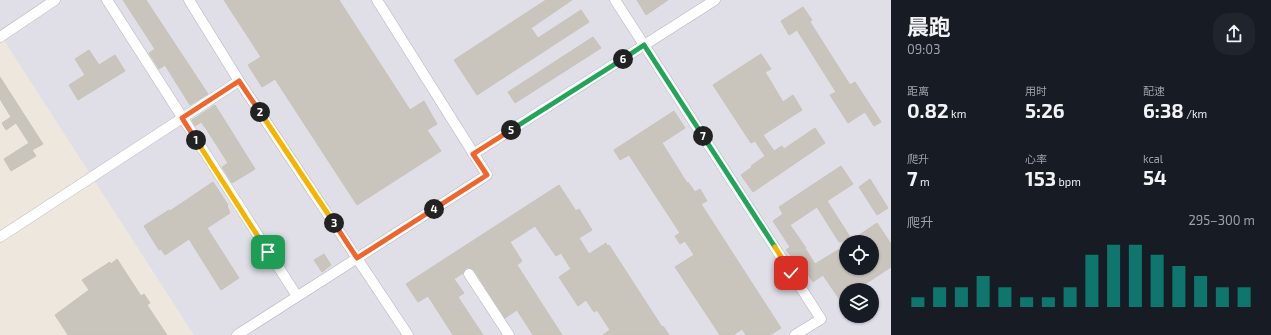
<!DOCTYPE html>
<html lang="zh">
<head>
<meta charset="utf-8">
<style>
	body { margin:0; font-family:"Exo 2","Noto Sans SC",sans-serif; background:#20242c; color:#f1f3f6; height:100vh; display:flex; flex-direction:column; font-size:15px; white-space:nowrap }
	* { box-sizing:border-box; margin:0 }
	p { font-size:13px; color:#9ea1a6 }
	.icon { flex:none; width:22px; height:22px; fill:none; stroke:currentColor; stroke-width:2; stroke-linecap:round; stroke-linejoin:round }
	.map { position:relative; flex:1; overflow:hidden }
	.details { display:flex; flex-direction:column; background:#171b24; width:380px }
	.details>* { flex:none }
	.fabs { position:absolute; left:839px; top:235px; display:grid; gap:8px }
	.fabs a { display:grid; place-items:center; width:40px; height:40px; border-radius:50%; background:#171b24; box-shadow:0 1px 3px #0004; font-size:20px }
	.pin { position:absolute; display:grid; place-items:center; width:34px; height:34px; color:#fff; margin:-17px; border-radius:8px; box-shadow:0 2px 6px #0006 }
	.km { position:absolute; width:20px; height:20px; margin:-10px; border-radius:50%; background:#222; color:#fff; font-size:11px; line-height:20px; text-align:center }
	.round { display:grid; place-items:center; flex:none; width:42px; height:42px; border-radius:16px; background:#20242c }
	.summary { display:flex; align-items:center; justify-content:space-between; height:68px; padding:0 16px }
	h1 { font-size:22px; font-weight:700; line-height:30px }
	.metrics { display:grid; grid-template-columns:repeat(3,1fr); gap:6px; height:68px; padding:4px 16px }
	.metrics div { display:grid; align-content:center }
	.metrics b { font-size:20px; font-weight:700 }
	.metrics small { font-size:11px; font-weight:400 }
	.metrics p { font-size:11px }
	.chart { height:112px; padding:8px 16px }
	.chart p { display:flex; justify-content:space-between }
	.chart svg { width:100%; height:72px; margin-top:4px; stroke:#0f766e; stroke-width:6 }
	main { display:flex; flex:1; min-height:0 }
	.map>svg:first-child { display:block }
	.industrial { fill:#e0dee6; fill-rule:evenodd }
	.building { fill:#c9c5bc; stroke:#c9c3b7; fill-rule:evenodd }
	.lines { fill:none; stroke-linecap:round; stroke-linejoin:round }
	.minor-casing { stroke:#b1b4bf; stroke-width:11 }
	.minor { stroke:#fff; stroke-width:10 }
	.split-1-casing { stroke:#fff; stroke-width:8 }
	.split-2-casing { stroke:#fff; stroke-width:8 }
	.split-3-casing { stroke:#fff; stroke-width:8 }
	.split-4-casing { stroke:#fff; stroke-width:8 }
	.split-5-casing { stroke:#fff; stroke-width:8 }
	.split-6-casing { stroke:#fff; stroke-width:8 }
	.split-7-casing { stroke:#fff; stroke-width:8 }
	.split-8-casing { stroke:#fff; stroke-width:8 }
	.split-9-casing { stroke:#fff; stroke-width:8 }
	.split-1 { stroke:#f5b400; stroke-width:5 }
	.split-2 { stroke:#f0652b; stroke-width:5 }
	.split-3 { stroke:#f5b400; stroke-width:5 }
	.split-4 { stroke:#f0652b; stroke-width:5 }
	.split-5 { stroke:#f0652b; stroke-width:5 }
	.split-6 { stroke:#22a559; stroke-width:5 }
	.split-7 { stroke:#22a559; stroke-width:5 }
	.split-8 { stroke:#22a559; stroke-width:5 }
	.split-9 { stroke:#f5b400; stroke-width:5 }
</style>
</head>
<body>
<main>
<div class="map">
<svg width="891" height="335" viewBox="0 0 891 335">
	<rect width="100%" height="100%" fill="#ede7de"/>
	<path class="industrial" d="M0,0H891V335H194L0,34ZM846,242H872V268H846ZM846,290H872V316H846Z"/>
	<path class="building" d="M123,0H146L208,94L190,105L165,65L159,69L149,53L155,49Z
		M224,0H339L410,110L424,101L437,124L427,130L441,151L357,205L275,79L262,87L248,65L261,57Z
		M546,0H572L531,28L538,38L581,10L589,22L477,95L454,60Z
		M637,0H668L646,15Z
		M803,7L812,20L810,22L850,85L855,82L881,122L874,126L865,112L848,123L830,95L836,92L797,30L789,35L781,21Z
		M593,37L601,48L515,103L508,92Z
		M89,50L99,65L115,55L125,71L78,100L69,85L85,75L75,59Z
		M761,54L771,69L765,72L783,102L793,95L802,110L763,135L774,151L782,146L784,149L815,128L825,143L753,192L741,175L752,167L751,166L765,156L755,141L751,143L713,85Z
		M0,77L43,144L32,150L36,156L11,171L4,159L29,143L16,123L6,130L2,123L11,117L0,99Z
		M215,105L255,169L232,183L222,167L228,163L207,130L201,122L195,126L192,120Z
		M674,111L685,128L662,143L687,183L688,182L695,192L700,189L707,201L701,204L781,328L770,335H746L742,329L733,335H720L675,267L694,255L685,241L680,244L675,236L680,233L629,155L620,160L614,150Z
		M841,166L853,184L827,201L852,240L877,223L891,244V267L856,290H846V296L840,300L823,275L813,282L795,255L792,257L786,250L790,247L773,221L783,214L779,207ZM817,207L839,242H872V268H846V245L815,264L805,248H806L790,225Z
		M870,179L888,208L877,215L859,187Z
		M213,182L228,205L227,206L230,213L207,228L239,278L221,290L189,239L165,255L161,249L159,250L144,226L169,210L170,211Z
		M559,185L576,211L579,209L592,230L579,238L589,254L606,243L607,246L609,245L662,327L663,326L669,335H603L610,330L597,310L594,312L586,300L578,306L559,277L571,269L561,253L556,256L535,226L510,242L522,261L517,265L562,335H533L517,310L505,318L474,270L471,268H466L463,273L454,279L464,293L458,297L483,335H453L428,296L418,302L406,284Z
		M324,254L331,265L322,272L314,260Z
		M117,259L141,296L144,294L150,303L147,305L167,335H68L55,315L89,290L82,280L110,262L111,264Z"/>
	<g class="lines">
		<defs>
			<path id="minor" d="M107,0L297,296
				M189,0L239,81L408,335
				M615,0L821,319L795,335
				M0,37L55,0
				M473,154L715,0
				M0,237L239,81
				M469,274L509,335
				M237,335L487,175L377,0"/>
		</defs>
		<use href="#minor" class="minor-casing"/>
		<use href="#minor" class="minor"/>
	</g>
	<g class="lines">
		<defs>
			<path id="split-1" d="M196,140L268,252"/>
			<path id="split-2" d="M196,140L182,118L239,81L260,112"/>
			<path id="split-3" d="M260,112L334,223"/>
			<path id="split-4" d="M334,223L357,258L434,209"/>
			<path id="split-5" d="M434,209L487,175L473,154L511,130"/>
			<path id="split-6" d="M511,130L623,59"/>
			<path id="split-7" d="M623,59L644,45L703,136"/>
			<path id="split-8" d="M703,136L775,247"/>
			<path id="split-9" d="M775,247L791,273"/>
		</defs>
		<use href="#split-1" class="split-1-casing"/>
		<use href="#split-2" class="split-2-casing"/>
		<use href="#split-3" class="split-3-casing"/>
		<use href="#split-4" class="split-4-casing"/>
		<use href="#split-5" class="split-5-casing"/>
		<use href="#split-6" class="split-6-casing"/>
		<use href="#split-7" class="split-7-casing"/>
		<use href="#split-8" class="split-8-casing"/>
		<use href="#split-9" class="split-9-casing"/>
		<use href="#split-1" class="split-1"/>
		<use href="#split-2" class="split-2"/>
		<use href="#split-3" class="split-3"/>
		<use href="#split-4" class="split-4"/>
		<use href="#split-5" class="split-5"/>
		<use href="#split-6" class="split-6"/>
		<use href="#split-7" class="split-7"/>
		<use href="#split-8" class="split-8"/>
		<use href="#split-9" class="split-9"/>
	</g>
</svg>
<div class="fabs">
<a><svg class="icon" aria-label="locate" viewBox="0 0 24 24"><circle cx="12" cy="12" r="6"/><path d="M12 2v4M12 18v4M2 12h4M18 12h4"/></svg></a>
<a><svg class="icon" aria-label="layers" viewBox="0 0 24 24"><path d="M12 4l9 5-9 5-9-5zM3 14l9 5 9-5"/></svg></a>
</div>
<div class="pin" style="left:268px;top:252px;background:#1e9e55"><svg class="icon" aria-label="arrive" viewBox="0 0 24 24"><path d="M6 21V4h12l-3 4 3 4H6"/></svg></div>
<div class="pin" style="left:791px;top:273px;background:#d93025"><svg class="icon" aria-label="check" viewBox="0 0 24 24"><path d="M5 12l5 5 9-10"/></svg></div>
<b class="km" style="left:196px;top:140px">1</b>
<b class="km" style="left:260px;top:112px">2</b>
<b class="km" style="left:334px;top:223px">3</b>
<b class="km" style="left:434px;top:209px">4</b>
<b class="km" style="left:511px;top:130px">5</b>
<b class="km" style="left:623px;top:59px">6</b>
<b class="km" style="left:703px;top:136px">7</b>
</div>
<section class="details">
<div class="summary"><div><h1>晨跑</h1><p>09:03</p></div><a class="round"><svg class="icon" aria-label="share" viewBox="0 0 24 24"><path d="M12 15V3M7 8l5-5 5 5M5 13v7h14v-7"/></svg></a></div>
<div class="metrics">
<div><p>距离</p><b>0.82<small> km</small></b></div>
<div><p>用时</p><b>5:26</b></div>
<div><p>配速</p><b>6:38<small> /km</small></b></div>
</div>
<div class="metrics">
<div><p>爬升</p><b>7<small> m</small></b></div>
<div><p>心率</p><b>153<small> bpm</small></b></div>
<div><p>kcal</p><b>54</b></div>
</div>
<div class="chart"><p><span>爬升</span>295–300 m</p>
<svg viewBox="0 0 160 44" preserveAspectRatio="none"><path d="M5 44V38M15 44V32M25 44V32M35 44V25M45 44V32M55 44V38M65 44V38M75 44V32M85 44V12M95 44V6M105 44V6M115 44V12M125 44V19M135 44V25M145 44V32M155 44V32"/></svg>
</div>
</section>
</main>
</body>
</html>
